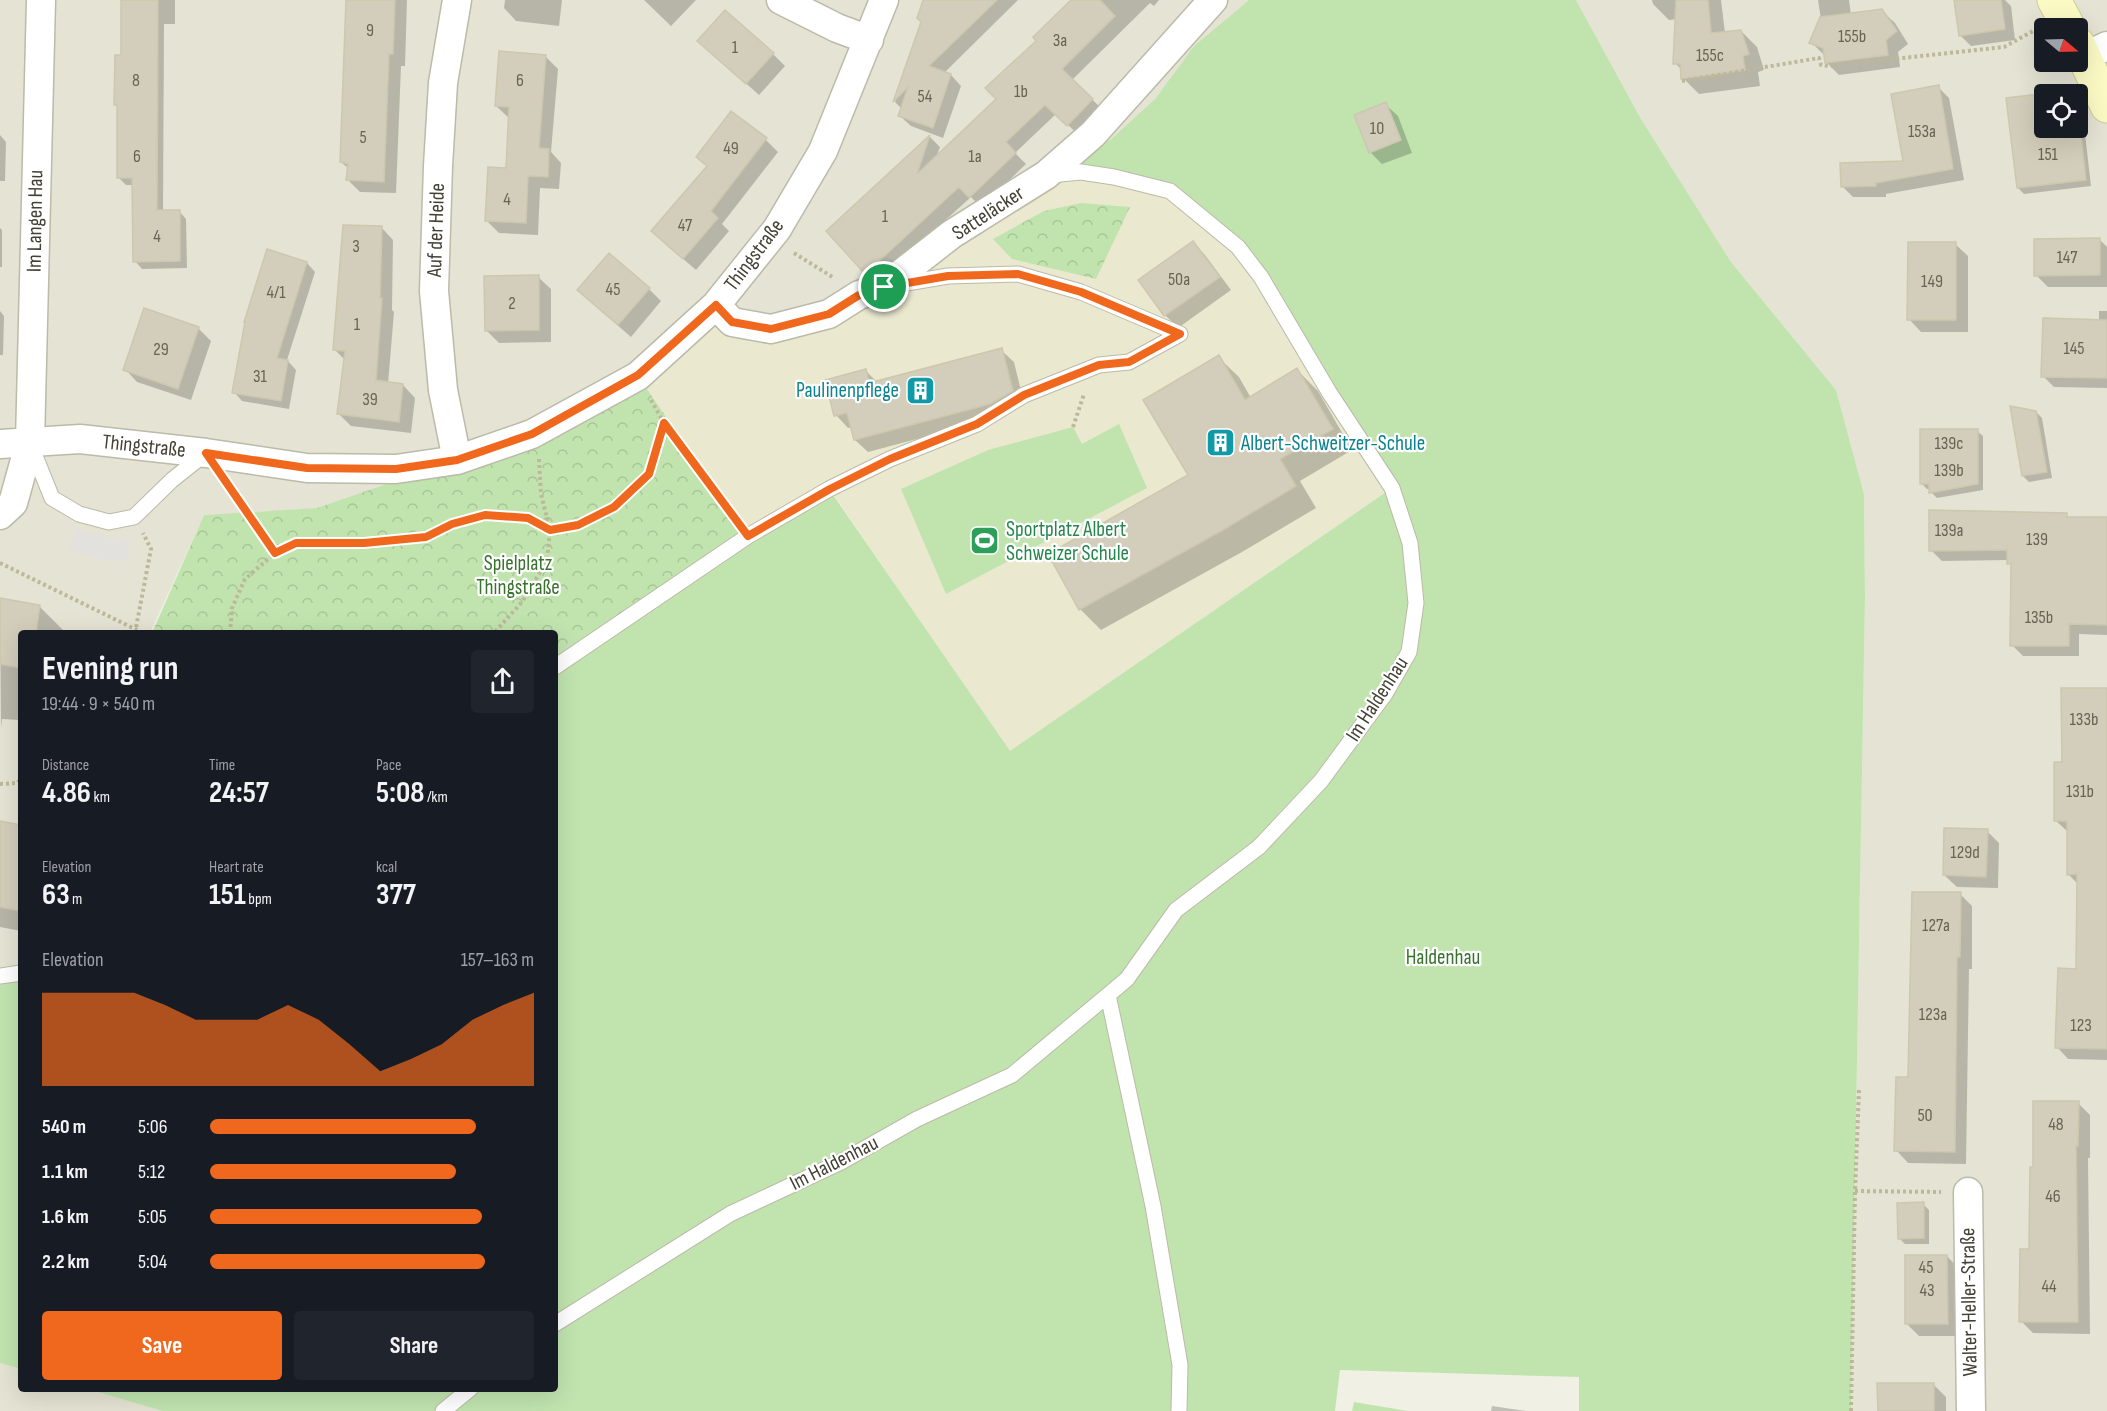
<!DOCTYPE html>
<html lang="en">
<head>
<meta charset="utf-8">
<style>
	body { margin:0; font-family:"Sofia Sans Condensed",sans-serif; background:#20242c; color:#f1f3f6; height:100vh; display:flex; flex-direction:column; font-size:22px; white-space:nowrap }
	* { box-sizing:border-box; margin:0 }
	p { font-size:20px; color:#9ea1a6 }
	.icon { flex:none; width:33px; height:33px; fill:none; stroke:currentColor; stroke-width:2; stroke-linecap:round; stroke-linejoin:round }
	.map { position:relative; flex:1; overflow:hidden }
	.drawer { position:absolute; left:18px; top:630px; width:540px; height:762px; display:flex; flex-direction:column; background:#171b24; border-radius:6px; box-shadow:0 6px 24px #0002 }
	.drawer>* { flex:none }
	.needle { width:39px; rotate:109deg }
	.fabs { position:absolute; left:2034px; top:18px; display:grid; gap:12px }
	.fabs a { display:grid; place-items:center; width:54px; height:54px; border-radius:6px; background:#171b24; box-shadow:0 6px 24px #0002; font-size:30px }
	.pin { position:absolute; display:grid; place-items:center; width:51px; height:51px; color:#fff; margin:-26px; border:3px solid #fff; border-radius:50%; box-shadow:0 2px 6px #0007 }
	.round { display:grid; place-items:center; flex:none; width:63px; height:63px; border-radius:6px; background:#20242c }
	.overview { display:flex; align-items:center; justify-content:space-between; height:102px; padding:0 24px }
	h1 { font-size:33px; font-weight:700; line-height:45px }
	.metrics { display:grid; grid-template-columns:repeat(3,1fr); gap:9px; height:102px; padding:6px 24px }
	.metrics div { display:grid; align-content:center }
	.metrics b { font-size:30px; font-weight:700 }
	.metrics small { font-size:16px; font-weight:400 }
	.metrics p { font-size:16px }
	.chart { height:168px; padding:12px 24px }
	.chart p { display:flex; justify-content:space-between }
	.chart svg { width:100%; height:108px; margin-top:6px; fill:#f0681d; opacity:.7 }
	.primary-button { display:flex; gap:12px; margin-top:auto; padding:12px 24px }
	.primary-button a { flex:1; height:69px; border-radius:6px; background:#f0681d; color:#fff; font-size:24px; font-weight:700; line-height:69px; text-align:center }
	.primary-button a+a { background:#20242c; color:#f1f3f6 }
	ul { padding:0 24px; list-style:none; font-size:20px }
	li { display:grid; grid-template-columns:96px 72px 1fr; align-items:center; height:45px }
	li i { height:15px; border-radius:8px; background:#f0681d }
	.map>svg:first-child { display:block }
	.residential { fill:#e5e3d3; fill-rule:evenodd }
	.education { fill:#eae8cf }
	.green { fill:#c1e4af }
	.park { fill:url(#park-crowns) }
	.parking { fill:#e2e1dd }
	.shadow { fill:#0003 }
	.building { fill:#d3cebb; stroke:#cdc7ae; stroke-width:1.5 }
	.lines { fill:none; stroke-linecap:round; stroke-linejoin:round }
	.lane-casing { stroke:#bcbaa8; stroke-width:17 }
	.street-casing { stroke:#bcbaa8; stroke-width:31 }
	.secondary-casing { stroke:#d0cc97; stroke-width:35 }
	.path { stroke:#bdb89a; stroke-width:4; stroke-dasharray:3 3; stroke-linecap:butt }
	.lane { stroke:#fff; stroke-width:15 }
	.street { stroke:#fff; stroke-width:28 }
	.secondary { stroke:#fcfac4; stroke-width:33 }
	.route-casing { stroke:#fff; stroke-width:12 }
	.route { stroke:#f0681d; stroke-width:8 }
	.labels { text-anchor:middle; dominant-baseline:central; stroke-width:4.5; stroke-linejoin:round; paint-order:stroke }
	.number-label { font-size:18px; fill:#676456 }
	.street-label { font-size:21px; fill:#434135; stroke:#fff }
	.culture-label { font-size:21px; fill:#0d838f; stroke:#fff; text-anchor:end }
	.leisure-label { font-size:21px; fill:#27864d; stroke:#fff; text-anchor:start }
	.park-label { font-size:21px; fill:#38722b; stroke:#fff }
</style>
</head>
<body>
<div class="map">
<svg width="2107" height="1411" viewBox="0 0 2107 1411">
	<defs>
		<pattern id="park-crowns" width="20" height="18" patternUnits="userSpaceOnUse" patternTransform="scale(1.5)"><rect width="20" height="18" fill="#c1e4af"/><path d="M2 6a3 3 0 1 1 6 0M12 15a3 3 0 1 1 6 0" fill="none" stroke="#a7c597"/></pattern>
	</defs>
	<rect width="100%" height="100%" fill="#f1f0e5"/>
	<path class="residential" d="M0,0H1249L1194,46L1155,99L1110,140L1046,175L884,287L532,434L318,509L204,515L150,633H21V973L0,976Z
		M1576,0H2107V1411H1851L1865,597L1864,494L1836,390L1731,262L1641,119ZM2044,28H2078V62H2044ZM2044,94H2078V128H2044Z
		M0,1363L21,1369V1389H88L162,1411H0Z"/>
	<path class="education" d="M1081,172L1170,191L1261,277L1392,488L1009,752L830,489L748,536L638,376L716,305L732,322L829,314L1046,175Z"/>
	<path class="green" d="M1249,0H1576L1641,119L1731,262L1836,390L1864,494L1865,597L1851,1411H1579V1377L1340,1370L1335,1411H162L88,1389H555V667L829,489L1010,751L1392,488L1261,277L1170,191L1114,177L1046,175L1110,140L1155,99L1194,46Z
		M1119,424L1147,488L946,594L901,489L988,450L1073,427L1082,444Z
		M21,973V1369L0,1363V976Z
		M1354,1402L1408,1411H1352Z"/>
	<path class="park" d="M1081,203L1130,207L1096,279L1012,259L993,239L1044,211Z
		M638,376L748,536L555,667V633H152L204,515L317,508L532,434Z"/>
	<path class="parking" d="M76,528L103,537L129,539L128,562L98,559L69,550Z"/>
	<path class="shadow" d="M123,0H175V24H164L163,212L179,211L186,219L187,268L142,269L135,261L134,185H126L118,177L119,107L116,104L122,57Z
		M348,0H407L405,66H401L396,193L360,192L348,180L349,169L341,162Z
		M505,0H562L559,26L516,21L504,8Z
		M644,0H696L671,26Z
		M925,0H1018L944,73L951,75L961,86L943,138L911,126L900,116L902,109L895,102L922,22Z
		M1072,0H1159L1154,6L1150,3L1072,80L1103,110L1079,135L1056,114L1015,153L1026,164L981,207L971,197L876,283L828,231L930,137L940,147L936,158L998,99L1038,41Z
		M1652,0H1721L1725,33L1741,31L1757,47L1764,70L1758,72L1760,86L1699,94L1683,78L1682,70L1675,63L1677,19L1669,20L1653,4Z
		M1818,0H1849L1851,15L1882,11L1895,23L1908,44L1898,52L1900,67L1839,75L1826,62L1825,56L1811,42L1821,19Z
		M1956,0H2005L2011,6L2015,40L1971,46L1960,35Z
		M712,53L773,54L785,66L759,95Z
		M545,56L558,69L551,152L561,163L559,189L540,188L538,235L499,233L487,221L508,169L509,118L496,106Z
		M1938,87L1949,98L1964,180L1886,194V197H1853L1842,186L1905,163Z
		M2044,95V128H2065V130L2079,128L2085,134L2091,186L2024,194L2018,188L2008,100Z
		M1385,104L1398,116L1412,153L1382,164L1370,152Z
		M731,113L766,140L778,152L722,224L729,231L696,270L666,244L708,167L698,157Z
		M0,135L6,142L5,181H0Z
		M381,227L393,240L392,310L394,312L388,384L403,385L415,398L411,433L351,426L338,413L345,360L334,349Z
		M0,228L2,230V267H0Z
		M2099,239L2107,247V287H2048L2036,275Z
		M1193,243L1205,255L1231,290L1178,328L1165,315L1141,280Z
		M1955,244L1968,256V332H1921L1909,319Z
		M268,251L307,263L315,272L287,360L296,370L289,409L242,401L234,392Z
		M538,277L551,289V342L499,343L486,330Z
		M649,289L661,301L631,337L591,302Z
		M145,310L199,329L211,341L191,400L137,382L125,369Z
		M0,311L4,316L3,355H0Z
		M2099,311H2107V388L2054,387L2043,376L2099,321Z
		M1001,350L1014,362L1024,403L1003,416L868,452L855,440L852,427L848,428L836,415L866,371L877,382Z
		M1218,357L1239,377L1251,398L1297,370L1318,391L1352,450L1300,481L1316,508L1242,552L1101,630L1080,609L1190,476Z
		M2036,412L2042,418L2052,478L2029,482L2023,476Z
		M1977,431L1983,436V490L1937,498L1931,492V489H1927L1921,483Z
		M2066,515L2069,518H2107V635L2079,634V656H2023L2012,645V567L2009,560L1942,561L1931,550Z
		M0,600L39,606L64,631V633H21V710L19,720L2,719L1,728Z
		M2107,689V1060L2068,1059L2057,1047L2078,970V884L2068,874V832L2055,820L2064,763Z
		M0,823L21,827V931L0,927Z
		M1987,831L1999,843L1998,888L1957,887L1944,875Z
		M1960,894L1972,906V969H1969L1966,1164L1908,1163L1896,1150L1910,1079Z
		M2078,1103L2090,1115V1158H2088L2090,1334L2033,1333L2021,1321L2031,1251L2035,1168Z
		M1923,1204L1929,1210V1244H1905L1899,1238Z
		M1947,1256L1959,1269L1960,1336H1919L1907,1324Z
		M1933,1384L1946,1397V1411H1880Z
		M1492,1406L1526,1411H1491Z"/>
	<path class="building" d="M121,0H158L157,210H180V261L133,262L132,178H117V105H114L115,55H121Z
		M346,0H395L393,54H389L384,182L346,180L348,164L340,162Z
		M923,0H997L929,66L951,74L933,128L898,116L908,87L893,102L921,22L917,18Z
		M1071,0H1100L1115,16L1062,69L1093,99L1067,126L1045,105L1006,142L1016,153L969,198L959,187L865,274L826,231L930,135L917,174L996,99L985,88L1036,41L1033,37Z
		M1676,0H1708L1711,33L1741,30L1749,54L1743,56L1745,70L1681,79L1680,64H1673Z
		M1954,0H2001L2005,29L1959,36Z
		M1882,9L1897,31L1886,40L1888,55L1825,63L1823,48L1809,43L1820,17Z
		M725,10L774,53L746,84L697,41Z
		M499,51L546,55L539,148L549,149L548,177L528,176L526,223L485,221L488,167L506,168L509,107L495,106Z
		M1939,85L1953,169L1876,183V186L1841,187L1840,163L1903,161L1891,94Z
		M2057,92V94H2044V128L2061,129L2080,126L2086,180L2017,188L2006,98Z
		M1386,102L1401,140L1369,153L1354,115Z
		M731,111L767,138L711,211L718,218L683,259L651,231L707,166L696,157Z
		M343,225L382,226L380,298H382L376,380L403,384L399,422L337,414L345,351L333,350Z
		M2100,238V275L2034,276V239Z
		M1193,241L1220,277L1164,316L1138,280Z
		M1908,242H1956V320H1907Z
		M267,249L307,262L277,358L288,360L281,401L232,393L245,322H244Z
		M609,253L650,288L618,325L577,290Z
		M539,275V330L485,331L484,276Z
		M144,308L199,327L178,389L123,370Z
		M2043,318L2107,320V378L2041,377Z
		M1002,348L1013,391L990,404L854,440L847,413L834,416L825,380L866,369L869,383Z
		M1219,355L1245,400L1297,368L1333,429L1280,459L1296,486L1221,531L1079,610L1048,554L1188,475L1143,400Z
		M2010,406L2036,411L2047,472L2022,476Z
		M1920,429H1978V484L1929,493V484H1920Z
		M1929,510L2067,513V517H2107V625L2069,624V646H2010L2011,564H2007V550L1929,551Z
		M0,598L40,605L36,633H21V668L0,664Z
		M2061,688H2107V1049L2055,1048L2058,968L2076,969L2077,874L2067,875V821H2054V762H2062Z
		M0,821L21,825V911L0,907Z
		M1944,828L1988,829L1986,877L1943,875Z
		M1912,892H1961L1960,957H1957L1955,1152L1894,1151L1896,1077H1908Z
		M2033,1101H2079L2078,1146H2076L2078,1322H2019L2020,1249H2029L2030,1167H2033Z
		M1924,1202V1238L1898,1239L1897,1203Z
		M1905,1255H1947L1948,1324H1905Z
		M1877,1383H1934V1411H1878Z"/>
	<g class="lines">
		<defs>
			<path id="lane" d="M1050,175L1081,172L1114,177L1170,191L1238,247L1261,277L1329,392L1392,488L1410,543L1416,603L1409,652L1385,694L1321,781L1259,847L1176,910L1127,979L1108,995L1153,1206L1180,1365L1179,1411
				M895,285L948,276L1018,274L1081,292L1180,334
				M31,446L52,498L79,514L109,522L134,517L172,480L206,453
				M555,667L748,536L829,489L890,459L977,424L1024,395L1099,365L1129,362L1180,334
				M0,976L21,973
				M555,1324L730,1214L841,1162L917,1119L1012,1075L1108,995
				M443,1411L470,1389"/>
			<path id="street" d="M781,0L837,28L869,40
				M2084,57L2107,46
				M716,305L732,322L771,329L829,314L859,295L884,287L952,234L1046,175L1093,134L1213,0
				M0,444L80,439L206,453L307,468L396,469L457,460L532,434L638,376L716,305L777,229L823,151L884,0
				M457,460L443,390L434,291L438,166L443,83L457,0
				M0,515L13,503L30,442L41,0
				M1968,1192L1971,1411"/>
			<path id="secondary" d="M2054,0L2069,28
				M2078,44L2107,106"/>
		</defs>
		<use href="#lane" class="lane-casing"/>
		<use href="#street" class="street-casing"/>
		<use href="#secondary" class="secondary-casing"/>
		<path class="path" d="M1682,81L1819,58L1821,65L1829,66L2004,47L2035,30
			M794,253L834,278
			M651,400L664,423L735,519
			M1073,427L1084,394
			M539,459L541,494L550,530L578,525L614,507L649,474L664,423
			M228,484L275,553
			M0,563L137,630
			M135,633L151,549L143,533
			M230,633L232,608L245,579L275,553L296,543H365L426,537L452,524L485,515L528,517L550,530L547,561L522,602L494,633
			M0,784L17,783L21,779
			M1855,1191L1941,1192
			M1851,1411L1855,1191L1859,1090"/>
		<use href="#lane" class="lane"/>
		<use href="#street" class="street"/>
		<use href="#secondary" class="secondary"/>
	</g>
	<g class="lines">
		<defs>
			<path id="route" d="M1018,274L1081,292L1180,334L1129,362L1099,365L1024,395L977,424L890,459L830,489L748,536L664,423L649,474L614,507L578,525L550,530L528,518L485,515L452,524L426,537L364,543H296L275,553L206,453L307,468L396,469L457,460L532,434L638,375L716,305L732,322L771,329L829,314L859,295L884,287L948,276Z"/>
		</defs>
		<use href="#route" class="route-casing"/>
		<use href="#route" class="route"/>
	</g>
	<defs>
		<symbol id="building-square" viewBox="-11 -11 22 22"><rect x="-9" y="-9" width="18" height="18" rx="4" fill="#0f9aa8" stroke="#fff"/><path d="M-4-6H4V6H1V3H-1V6H-4ZM-2.5-4.3h1.7v1.8h-1.7ZM.8-4.3h1.7v1.8H.8ZM-2.5-1h1.7V.8h-1.7ZM.8-1h1.7V.8H.8Z" fill="#fff"/></symbol>
		<symbol id="stadium-square" viewBox="-11 -11 22 22"><rect x="-9" y="-9" width="18" height="18" rx="4" fill="#2e9e5b" stroke="#fff"/><path d="M0-5a6.5 5 0 1 0 0 10a6.5 5 0 1 0 0-10ZM-3.5-1.8h7v3.6h-7Z" fill="#fff"/></symbol>
	</defs>
	<g fill-rule="evenodd">
		<use href="#building-square" x="904" y="374" width="33" height="33"/>
		<use href="#building-square" x="1204" y="426" width="33" height="33"/>
		<use href="#stadium-square" x="968" y="524" width="33" height="33"/>
	</g>
	<g class="labels">
		<g class="number-label">
			<text x="370" y="30">9</text>
			<text x="1852" y="36">155b</text>
			<text x="1060" y="40">3a</text>
			<text x="735" y="47">1</text>
			<text x="1710" y="55">155c</text>
			<text x="136" y="80">8</text>
			<text x="520" y="80">6</text>
			<text x="1021" y="91">1b</text>
			<text x="925" y="96">54</text>
			<text x="1377" y="128">10</text>
			<text x="1922" y="131">153a</text>
			<text x="363" y="137">5</text>
			<text x="731" y="148">49</text>
			<text x="2048" y="154">151</text>
			<text x="137" y="156">6</text>
			<text x="975" y="156">1a</text>
			<text x="507" y="199">4</text>
			<text x="885" y="216">1</text>
			<text x="685" y="225">47</text>
			<text x="157" y="236">4</text>
			<text x="356" y="246">3</text>
			<text x="2067" y="257">147</text>
			<text x="1179" y="279">50a</text>
			<text x="1932" y="281">149</text>
			<text x="613" y="289">45</text>
			<text x="276" y="292">4/1</text>
			<text x="512" y="303">2</text>
			<text x="357" y="324">1</text>
			<text x="2074" y="348">145</text>
			<text x="161" y="349">29</text>
			<text x="260" y="376">31</text>
			<text x="370" y="399">39</text>
			<text x="1949" y="443">139c</text>
			<text x="1949" y="470">139b</text>
			<text x="1949" y="530">139a</text>
			<text x="2037" y="539">139</text>
			<text x="2039" y="617">135b</text>
			<text x="2084" y="719">133b</text>
			<text x="2080" y="791">131b</text>
			<text x="1965" y="852">129d</text>
			<text x="1936" y="925">127a</text>
			<text x="1933" y="1014">123a</text>
			<text x="2081" y="1025">123</text>
			<text x="1925" y="1115">50</text>
			<text x="2056" y="1124">48</text>
			<text x="2053" y="1196">46</text>
			<text x="1926" y="1267">45</text>
			<text x="2049" y="1286">44</text>
			<text x="1927" y="1290">43</text>
		</g>
		<g class="street-label">
			<text transform="translate(988 213) rotate(-33)">Satteläcker</text>
			<text transform="translate(35 221) rotate(-89)">Im Langen Hau</text>
			<text transform="translate(436 230) rotate(-88)">Auf der Heide</text>
			<text transform="translate(754 255) rotate(-53)">Thingstraße</text>
			<text transform="translate(144 446) rotate(6)">Thingstraße</text>
			<text transform="translate(1377 699) rotate(-57)">Im Haldenhau</text>
			<text transform="translate(834 1163) rotate(-27)">Im Haldenhau</text>
			<text transform="translate(1969 1302) rotate(-91)">Walter-Heller-Straße</text>
		</g>
		<g class="culture-label">
			<text x="899" y="390">Paulinenpflege</text>
			<text x="1241" y="443" text-anchor="start">Albert-Schweitzer-Schule</text>
		</g>
		<g class="leisure-label">
			<text x="1006" y="529">Sportplatz Albert<tspan x="1006" dy="24">Schweizer Schule</tspan></text>
		</g>
		<g class="park-label">
			<text x="518" y="563">Spielplatz<tspan x="518" dy="24">Thingstraße</tspan></text>
			<text x="1443" y="957">Haldenhau</text>
		</g>
	</g>
</svg>
<div class="fabs">
<a><svg class="needle" viewBox="-14 -14 28 28"><path d="M0-13l5 13h-10z" fill="#e53935"/><path d="M0 13l5-13h-10z" fill="#9ea1a6"/></svg></a>
<a><svg class="icon" aria-label="locate" viewBox="0 0 24 24"><circle cx="12" cy="12" r="6"/><path d="M12 2v4M12 18v4M2 12h4M18 12h4"/></svg></a>
</div>
<div class="pin" style="left:884px;top:287px;background:#1e9e55"><svg class="icon" aria-label="arrive" viewBox="0 0 24 24"><path d="M6 21V4h12l-3 4 3 4H6"/></svg></div>
<section class="drawer">
<div class="overview"><div><h1>Evening run</h1><p>19:44 · 9 × 540 m</p></div><a class="round"><svg class="icon" aria-label="share" viewBox="0 0 24 24"><path d="M12 15V3M7 8l5-5 5 5M5 13v7h14v-7"/></svg></a></div>
<div class="metrics">
<div><p>Distance</p><b>4.86<small> km</small></b></div>
<div><p>Time</p><b>24:57</b></div>
<div><p>Pace</p><b>5:08<small> /km</small></b></div>
</div>
<div class="metrics">
<div><p>Elevation</p><b>63<small> m</small></b></div>
<div><p>Heart rate</p><b>151<small> bpm</small></b></div>
<div><p>kcal</p><b>377</b></div>
</div>
<div class="chart"><p><span>Elevation</span>157–163 m</p>
<svg viewBox="0 0 160 44" preserveAspectRatio="none"><path d="M0 44V6L10 6L20 6L30 6L40 11L50 17L60 17L70 17L80 11L90 17L100 27L110 38L120 33L130 27L140 17L150 11L160 6V44z"/></svg>
</div>
<ul>
<li><b>540 m</b>5:06<i style="width:82%"></i></li>
<li><b>1.1 km</b>5:12<i style="width:76%"></i></li>
<li><b>1.6 km</b>5:05<i style="width:84%"></i></li>
<li><b>2.2 km</b>5:04<i style="width:85%"></i></li>
</ul>
<div class="primary-button"><a>Save</a><a>Share</a></div>
</section>
</div>
</body>
</html>
